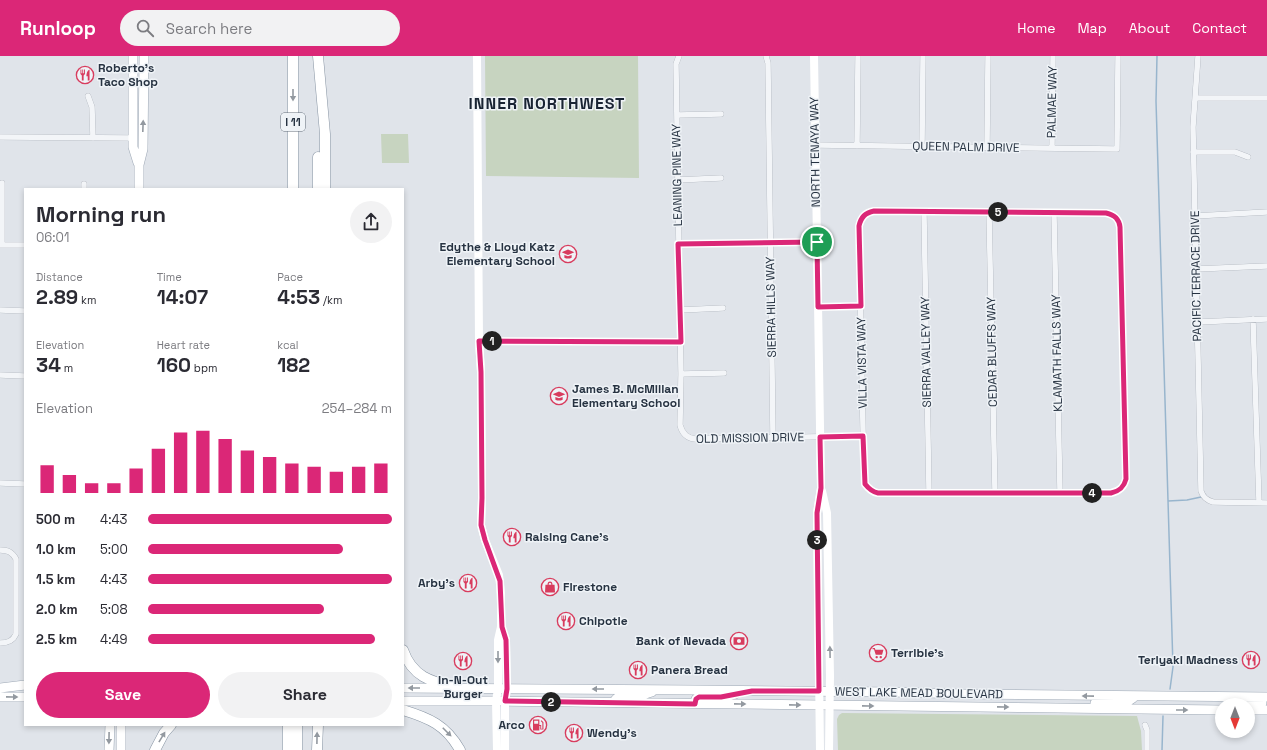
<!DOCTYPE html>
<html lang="en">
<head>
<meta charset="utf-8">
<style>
	body { margin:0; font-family:"Space Grotesk",sans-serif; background:#f2f2f3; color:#2b2b33; height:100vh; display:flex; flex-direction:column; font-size:15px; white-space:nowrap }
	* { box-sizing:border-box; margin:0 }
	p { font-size:13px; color:#7c7c81 }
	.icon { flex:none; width:22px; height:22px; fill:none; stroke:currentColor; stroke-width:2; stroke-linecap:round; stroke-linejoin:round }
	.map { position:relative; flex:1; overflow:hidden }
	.panel { position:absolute; left:24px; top:132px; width:380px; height:538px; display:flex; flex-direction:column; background:#fff; border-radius:0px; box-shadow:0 2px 6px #0003 }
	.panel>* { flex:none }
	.needle { width:26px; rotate:180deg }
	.fabs { position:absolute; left:1215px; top:642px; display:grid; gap:8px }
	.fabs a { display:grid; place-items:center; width:40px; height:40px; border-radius:50%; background:#fff; box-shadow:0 2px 6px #0003; font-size:20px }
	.pin { position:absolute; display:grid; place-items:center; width:34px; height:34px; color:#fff; margin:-17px; border:2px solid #fff; border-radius:50%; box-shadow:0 1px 4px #0007 }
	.km { position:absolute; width:20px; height:20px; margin:-10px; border-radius:50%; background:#222; color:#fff; font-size:11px; line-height:20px; text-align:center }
	.round { display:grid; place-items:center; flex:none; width:42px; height:42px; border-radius:21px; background:#f2f2f3 }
	.summary { display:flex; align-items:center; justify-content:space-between; height:68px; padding:0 12px }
	h1 { font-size:22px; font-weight:700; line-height:30px }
	.figures { display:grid; grid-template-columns:repeat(3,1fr); gap:6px; height:68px; padding:4px 12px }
	.figures div { display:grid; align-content:center }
	.figures b { font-size:20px; font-weight:700 }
	.figures small { font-size:11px; font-weight:400 }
	.figures p { font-size:11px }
	.chart { height:112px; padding:8px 12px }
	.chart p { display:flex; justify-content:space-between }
	.chart svg { width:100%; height:72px; margin-top:4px; stroke:#db2777; stroke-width:6 }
	.primary-button { display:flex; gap:8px; margin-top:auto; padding:8px 12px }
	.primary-button a { flex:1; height:46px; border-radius:24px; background:#db2777; color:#fff; font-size:16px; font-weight:700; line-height:46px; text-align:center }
	.primary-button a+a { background:#f2f2f3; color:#2b2b33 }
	ul { padding:0 12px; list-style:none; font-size:13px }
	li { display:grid; grid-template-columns:64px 48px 1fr; align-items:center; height:30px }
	li i { height:10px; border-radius:5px; background:#db2777 }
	header { display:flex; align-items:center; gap:24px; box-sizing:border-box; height:56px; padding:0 20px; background:#db2777; color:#fff }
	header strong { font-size:19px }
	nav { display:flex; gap:22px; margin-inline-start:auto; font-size:14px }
	.search { width:280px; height:36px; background:#f2f2f3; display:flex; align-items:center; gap:10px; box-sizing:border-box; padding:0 14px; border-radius:22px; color:#7c7c81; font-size:15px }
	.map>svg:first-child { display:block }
	.park { fill:#c7d4c0 }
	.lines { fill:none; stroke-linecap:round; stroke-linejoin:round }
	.stream { stroke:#98b5cd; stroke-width:1.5 }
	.street-casing { stroke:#a5abb4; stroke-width:6 }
	.primary-casing { stroke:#9ea9b6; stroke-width:10 }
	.highway-casing { stroke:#8693a2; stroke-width:11 }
	.street { stroke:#f3f5f8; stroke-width:5.5 }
	.secondary { stroke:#fff; stroke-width:8 }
	.primary { stroke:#fff; stroke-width:9 }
	.highway { stroke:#fff; stroke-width:10 }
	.oneway { fill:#9399a0 }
	.route-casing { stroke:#fff; stroke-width:8 }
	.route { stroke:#db2777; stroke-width:5 }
	.labels { text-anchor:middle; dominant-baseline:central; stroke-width:3; stroke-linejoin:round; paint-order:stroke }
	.shield { fill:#eff3f7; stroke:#636d78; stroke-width:1 }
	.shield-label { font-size:11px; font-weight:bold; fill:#273342 }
	.poi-label { font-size:12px; font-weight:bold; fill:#273342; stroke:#eff3f7; text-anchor:start }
	.street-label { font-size:12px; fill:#273342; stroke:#eff3f7 }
	.district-label { font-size:16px; font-weight:bold; letter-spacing:1px; fill:#192433; stroke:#eff3f7 }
</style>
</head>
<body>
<header>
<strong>Runloop</strong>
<div class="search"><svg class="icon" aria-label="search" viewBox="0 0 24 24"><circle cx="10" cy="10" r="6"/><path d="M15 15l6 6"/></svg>Search here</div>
<nav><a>Home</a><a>Map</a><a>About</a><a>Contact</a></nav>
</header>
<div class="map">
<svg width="1267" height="694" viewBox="0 0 1267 694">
	<rect width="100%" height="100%" fill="#e0e4ea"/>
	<path class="park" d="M485,0H638L639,122L486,120Z
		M381,78H408L409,107H382Z
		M842,657L1137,660L1141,675L1142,694H838L837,663L839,659Z"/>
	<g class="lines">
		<path class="stream" d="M1157,0L1156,45L1173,611L1170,633
			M1168,445L1187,444L1201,441
			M1162,694L1163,660"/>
		<defs>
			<path id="street" d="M679,0L676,8L681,318L680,369C682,377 686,382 695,383L863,380
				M766,0L768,7L773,382
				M1198,0L1193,71L1201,435C1203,441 1206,444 1213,446L1267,447
				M88,40L92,51L93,82
				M1195,42H1267
				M677,59L721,58
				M0,81L133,82
				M815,89L1117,93L1118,0
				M857,90L858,0
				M922,91L923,0
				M987,91L988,0
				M1052,92L1053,0
				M1193,96H1235L1248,101
				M677,124L721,122
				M84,133V128
				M873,155L1106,157C1115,159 1119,163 1120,171L1126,423C1124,431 1120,435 1111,437H878C870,435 866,431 864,423L859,169C860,161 865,157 873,155Z
				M924,156L929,437
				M989,156L995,437
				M1054,157L1060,437
				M1195,160L1267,156
				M678,188L817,186
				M0,189H25
				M2,189V127
				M1196,213L1267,210
				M818,251L861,250
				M0,254L25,255
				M680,254L723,252
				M1253,263L1259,447
				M1198,266L1267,263
				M479,285L681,286
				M681,318L724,317
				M0,319L25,320
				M0,427L25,428
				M0,494C8,494 12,496 16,503V578C13,585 8,587 0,587
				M1145,669L1147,674V694"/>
			<path id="primary" d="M133,0V91L138,107
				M139,133V109L143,93L144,0
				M0,632L25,629
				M403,632L695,634L891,636L964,638L1267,641
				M0,641H25
				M403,645H496L1222,654
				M614,646C618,637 631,641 639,640C643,639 648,637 652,636
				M695,647L696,643L699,641H721L735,638
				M1095,647L1127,646L1133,642
				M1246,649L1262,647
				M1248,654H1267
				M109,694L110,669
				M121,694V669"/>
			<path id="highway" d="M318,0L325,78V133
				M318,101V133
				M293,133V0
				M403,594C413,623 434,626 461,633
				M403,654C429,662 446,669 460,694
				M288,669V694
				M297,669V694
				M155,694L164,677L171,669
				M317,694L318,669"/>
		</defs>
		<use href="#street" class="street-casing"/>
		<use href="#primary" class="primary-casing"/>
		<use href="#highway" class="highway-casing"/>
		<use href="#street" class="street"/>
		<path class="secondary" d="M477,0L479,285L481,316L482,442L481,469L485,484L499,519L501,538V571L498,584V633L496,645L497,694
			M814,0L821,432L817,457L820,694
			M822,435L827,457L830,620L829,694
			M501,571L506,584L507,633L505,645V694"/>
		<use href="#primary" class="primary"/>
		<use href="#highway" class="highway"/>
	</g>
	<defs><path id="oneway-solid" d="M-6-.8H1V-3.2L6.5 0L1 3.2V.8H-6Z"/></defs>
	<g class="oneway">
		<use href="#oneway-solid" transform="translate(293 39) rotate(90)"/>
		<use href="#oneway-solid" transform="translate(143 70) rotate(-88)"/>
		<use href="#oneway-solid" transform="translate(830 596) rotate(-91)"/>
		<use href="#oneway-solid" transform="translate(498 601) rotate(90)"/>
		<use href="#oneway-solid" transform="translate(414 632) rotate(-180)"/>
		<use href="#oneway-solid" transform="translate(598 633) rotate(-180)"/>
		<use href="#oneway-solid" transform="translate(1088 640) rotate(-179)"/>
		<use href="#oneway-solid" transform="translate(12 641) rotate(1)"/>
		<use href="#oneway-solid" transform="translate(740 648) rotate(1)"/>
		<use href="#oneway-solid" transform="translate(795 649) rotate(1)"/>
		<use href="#oneway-solid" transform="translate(868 650) rotate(1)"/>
		<use href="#oneway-solid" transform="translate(1003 651) rotate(1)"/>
		<use href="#oneway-solid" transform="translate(1182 654)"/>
		<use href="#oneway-solid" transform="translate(447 676) rotate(45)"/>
		<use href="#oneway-solid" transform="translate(162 681) rotate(-59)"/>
		<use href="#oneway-solid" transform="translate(109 682) rotate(91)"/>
		<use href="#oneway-solid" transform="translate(317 682) rotate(-89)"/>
	</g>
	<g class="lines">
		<defs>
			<path id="route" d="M874,155L1106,157C1115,159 1119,163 1120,171L1126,423C1124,431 1120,435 1111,437H878C872,436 869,433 865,428L863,380L820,381L821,432L817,457L819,635H752L721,641H699L696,643L695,648L505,645L507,633L506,584L502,571L500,525L485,484L481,469L482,442L481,316L479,285L681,286L678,188L817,186L818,251L861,250L859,170C861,161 865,157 874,155Z"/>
		</defs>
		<use href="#route" class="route-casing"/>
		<use href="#route" class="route"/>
	</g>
	<defs>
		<symbol id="restaurant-ring" viewBox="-11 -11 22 22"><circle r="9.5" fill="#eff3f7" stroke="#d83c5e" stroke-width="1.5"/><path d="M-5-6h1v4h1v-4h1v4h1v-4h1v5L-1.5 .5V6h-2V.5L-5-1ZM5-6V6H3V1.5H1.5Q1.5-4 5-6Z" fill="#d83c5e"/></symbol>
		<symbol id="school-ring" viewBox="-11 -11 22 22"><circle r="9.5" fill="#eff3f7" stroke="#d83c5e" stroke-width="1.5"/><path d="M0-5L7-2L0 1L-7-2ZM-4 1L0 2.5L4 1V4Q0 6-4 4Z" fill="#d83c5e"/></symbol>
		<symbol id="shop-ring" viewBox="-11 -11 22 22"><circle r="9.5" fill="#eff3f7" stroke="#d83c5e" stroke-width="1.5"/><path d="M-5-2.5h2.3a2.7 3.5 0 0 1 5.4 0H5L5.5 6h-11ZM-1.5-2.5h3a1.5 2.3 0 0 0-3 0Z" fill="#d83c5e"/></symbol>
		<symbol id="bank-ring" viewBox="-11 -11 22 22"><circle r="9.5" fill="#eff3f7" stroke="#d83c5e" stroke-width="1.5"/><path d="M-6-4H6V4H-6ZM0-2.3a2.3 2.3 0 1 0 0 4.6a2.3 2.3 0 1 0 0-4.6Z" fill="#d83c5e"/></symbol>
		<symbol id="supermarket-ring" viewBox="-11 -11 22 22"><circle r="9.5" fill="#eff3f7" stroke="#d83c5e" stroke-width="1.5"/><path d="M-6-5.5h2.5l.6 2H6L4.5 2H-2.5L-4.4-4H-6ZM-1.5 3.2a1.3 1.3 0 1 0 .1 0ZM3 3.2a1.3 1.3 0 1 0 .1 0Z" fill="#d83c5e"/></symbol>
		<symbol id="fuel-ring" viewBox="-11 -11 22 22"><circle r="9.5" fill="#eff3f7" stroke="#d83c5e" stroke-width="1.5"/><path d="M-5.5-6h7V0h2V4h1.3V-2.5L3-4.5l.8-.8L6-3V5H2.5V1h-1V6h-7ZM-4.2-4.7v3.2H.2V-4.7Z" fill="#d83c5e"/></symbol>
	</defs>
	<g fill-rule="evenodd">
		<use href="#restaurant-ring" x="75" y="9" width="20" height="20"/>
		<use href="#school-ring" x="558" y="188" width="20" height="20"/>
		<use href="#school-ring" x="549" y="330" width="20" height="20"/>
		<use href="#restaurant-ring" x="502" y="471" width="20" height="20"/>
		<use href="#restaurant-ring" x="458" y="517" width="20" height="20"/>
		<use href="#shop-ring" x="540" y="521" width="20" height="20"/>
		<use href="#restaurant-ring" x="556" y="555" width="20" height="20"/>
		<use href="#bank-ring" x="729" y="575" width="20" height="20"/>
		<use href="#supermarket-ring" x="868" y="587" width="20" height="20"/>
		<use href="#restaurant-ring" x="1241" y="594" width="20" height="20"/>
		<use href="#restaurant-ring" x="453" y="595" width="20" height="20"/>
		<use href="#restaurant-ring" x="628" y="604" width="20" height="20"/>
		<use href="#fuel-ring" x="528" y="659" width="20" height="20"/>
		<use href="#restaurant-ring" x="564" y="667" width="20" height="20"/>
	</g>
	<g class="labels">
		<rect class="shield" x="281" y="57" width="24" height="18" rx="3"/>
		<g class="shield-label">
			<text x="293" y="66">I 11</text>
		</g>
		<g class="poi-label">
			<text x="98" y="12">Roberto's<tspan x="98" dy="14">Taco Shop</tspan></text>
			<text x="555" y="191" text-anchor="end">Edythe &amp; Lloyd Katz<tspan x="555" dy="14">Elementary School</tspan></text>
			<text x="572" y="333">James B. McMillan<tspan x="572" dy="14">Elementary School</tspan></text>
			<text x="525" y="481">Raising Cane's</text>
			<text x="455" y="527" text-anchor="end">Arby's</text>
			<text x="563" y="531">Firestone</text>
			<text x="579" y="565">Chipotle</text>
			<text x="726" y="585" text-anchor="end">Bank of Nevada</text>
			<text x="891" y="597">Terrible's</text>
			<text x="1238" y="604" text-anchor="end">Teriyaki Madness</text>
			<text x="651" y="614">Panera Bread</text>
			<text x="463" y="624" text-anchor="middle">In-N-Out<tspan x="463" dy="14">Burger</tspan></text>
			<text x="525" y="669" text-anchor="end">Arco</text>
			<text x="587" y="677">Wendy's</text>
		</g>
		<g class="street-label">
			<text transform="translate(1052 46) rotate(-89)">PALMAE WAY</text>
			<text transform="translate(966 91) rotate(1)">QUEEN PALM DRIVE</text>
			<text transform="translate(815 96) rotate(-91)">NORTH TENAYA WAY</text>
			<text transform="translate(677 119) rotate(-91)">LEANING PINE WAY</text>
			<text transform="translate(1196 220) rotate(-91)">PACIFIC TERRACE DRIVE</text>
			<text transform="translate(771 251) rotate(-91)">SIERRA HILLS WAY</text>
			<text transform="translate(926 296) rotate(-91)">SIERRA VALLEY WAY</text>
			<text transform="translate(992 296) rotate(-91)">CEDAR BLUFFS WAY</text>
			<text transform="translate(1057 297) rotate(-91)">KLAMATH FALLS WAY</text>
			<text transform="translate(862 307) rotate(-91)">VILLA VISTA WAY</text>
			<text transform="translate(750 382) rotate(-1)">OLD MISSION DRIVE</text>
			<text transform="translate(919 637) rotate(1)">WEST LAKE MEAD BOULEVARD</text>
		</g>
		<g class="district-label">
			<text x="547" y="47">INNER NORTHWEST</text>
		</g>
	</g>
</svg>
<div class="fabs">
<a><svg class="needle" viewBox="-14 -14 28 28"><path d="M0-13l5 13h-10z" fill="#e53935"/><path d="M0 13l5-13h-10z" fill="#7c7c81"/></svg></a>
</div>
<div class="pin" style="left:817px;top:186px;background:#1e9e55"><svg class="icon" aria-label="arrive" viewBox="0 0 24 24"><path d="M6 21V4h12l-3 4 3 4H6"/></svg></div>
<b class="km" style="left:492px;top:285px">1</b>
<b class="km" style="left:551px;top:646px">2</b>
<b class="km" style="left:817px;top:484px">3</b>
<b class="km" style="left:1092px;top:437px">4</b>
<b class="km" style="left:998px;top:156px">5</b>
<section class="panel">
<div class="summary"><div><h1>Morning run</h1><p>06:01</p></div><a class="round"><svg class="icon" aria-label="share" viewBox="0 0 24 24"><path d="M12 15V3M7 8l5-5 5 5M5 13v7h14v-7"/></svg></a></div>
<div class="figures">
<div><p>Distance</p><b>2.89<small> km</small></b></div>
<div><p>Time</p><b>14:07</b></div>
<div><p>Pace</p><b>4:53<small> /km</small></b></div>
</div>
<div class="figures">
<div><p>Elevation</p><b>34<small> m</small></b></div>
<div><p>Heart rate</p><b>160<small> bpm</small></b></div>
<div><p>kcal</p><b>182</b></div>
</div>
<div class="chart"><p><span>Elevation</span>254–284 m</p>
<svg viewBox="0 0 160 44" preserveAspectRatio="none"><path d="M5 44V27M15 44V33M25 44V38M35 44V38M45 44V29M55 44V17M65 44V7M75 44V6M85 44V11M95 44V18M105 44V22M115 44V26M125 44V28M135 44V31M145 44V28M155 44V26"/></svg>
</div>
<ul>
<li><b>500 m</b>4:43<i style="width:100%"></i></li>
<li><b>1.0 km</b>5:00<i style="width:80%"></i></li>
<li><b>1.5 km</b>4:43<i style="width:100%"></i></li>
<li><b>2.0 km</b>5:08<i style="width:72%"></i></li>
<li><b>2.5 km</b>4:49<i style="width:93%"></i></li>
</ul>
<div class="primary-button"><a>Save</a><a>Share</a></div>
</section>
</div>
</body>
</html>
